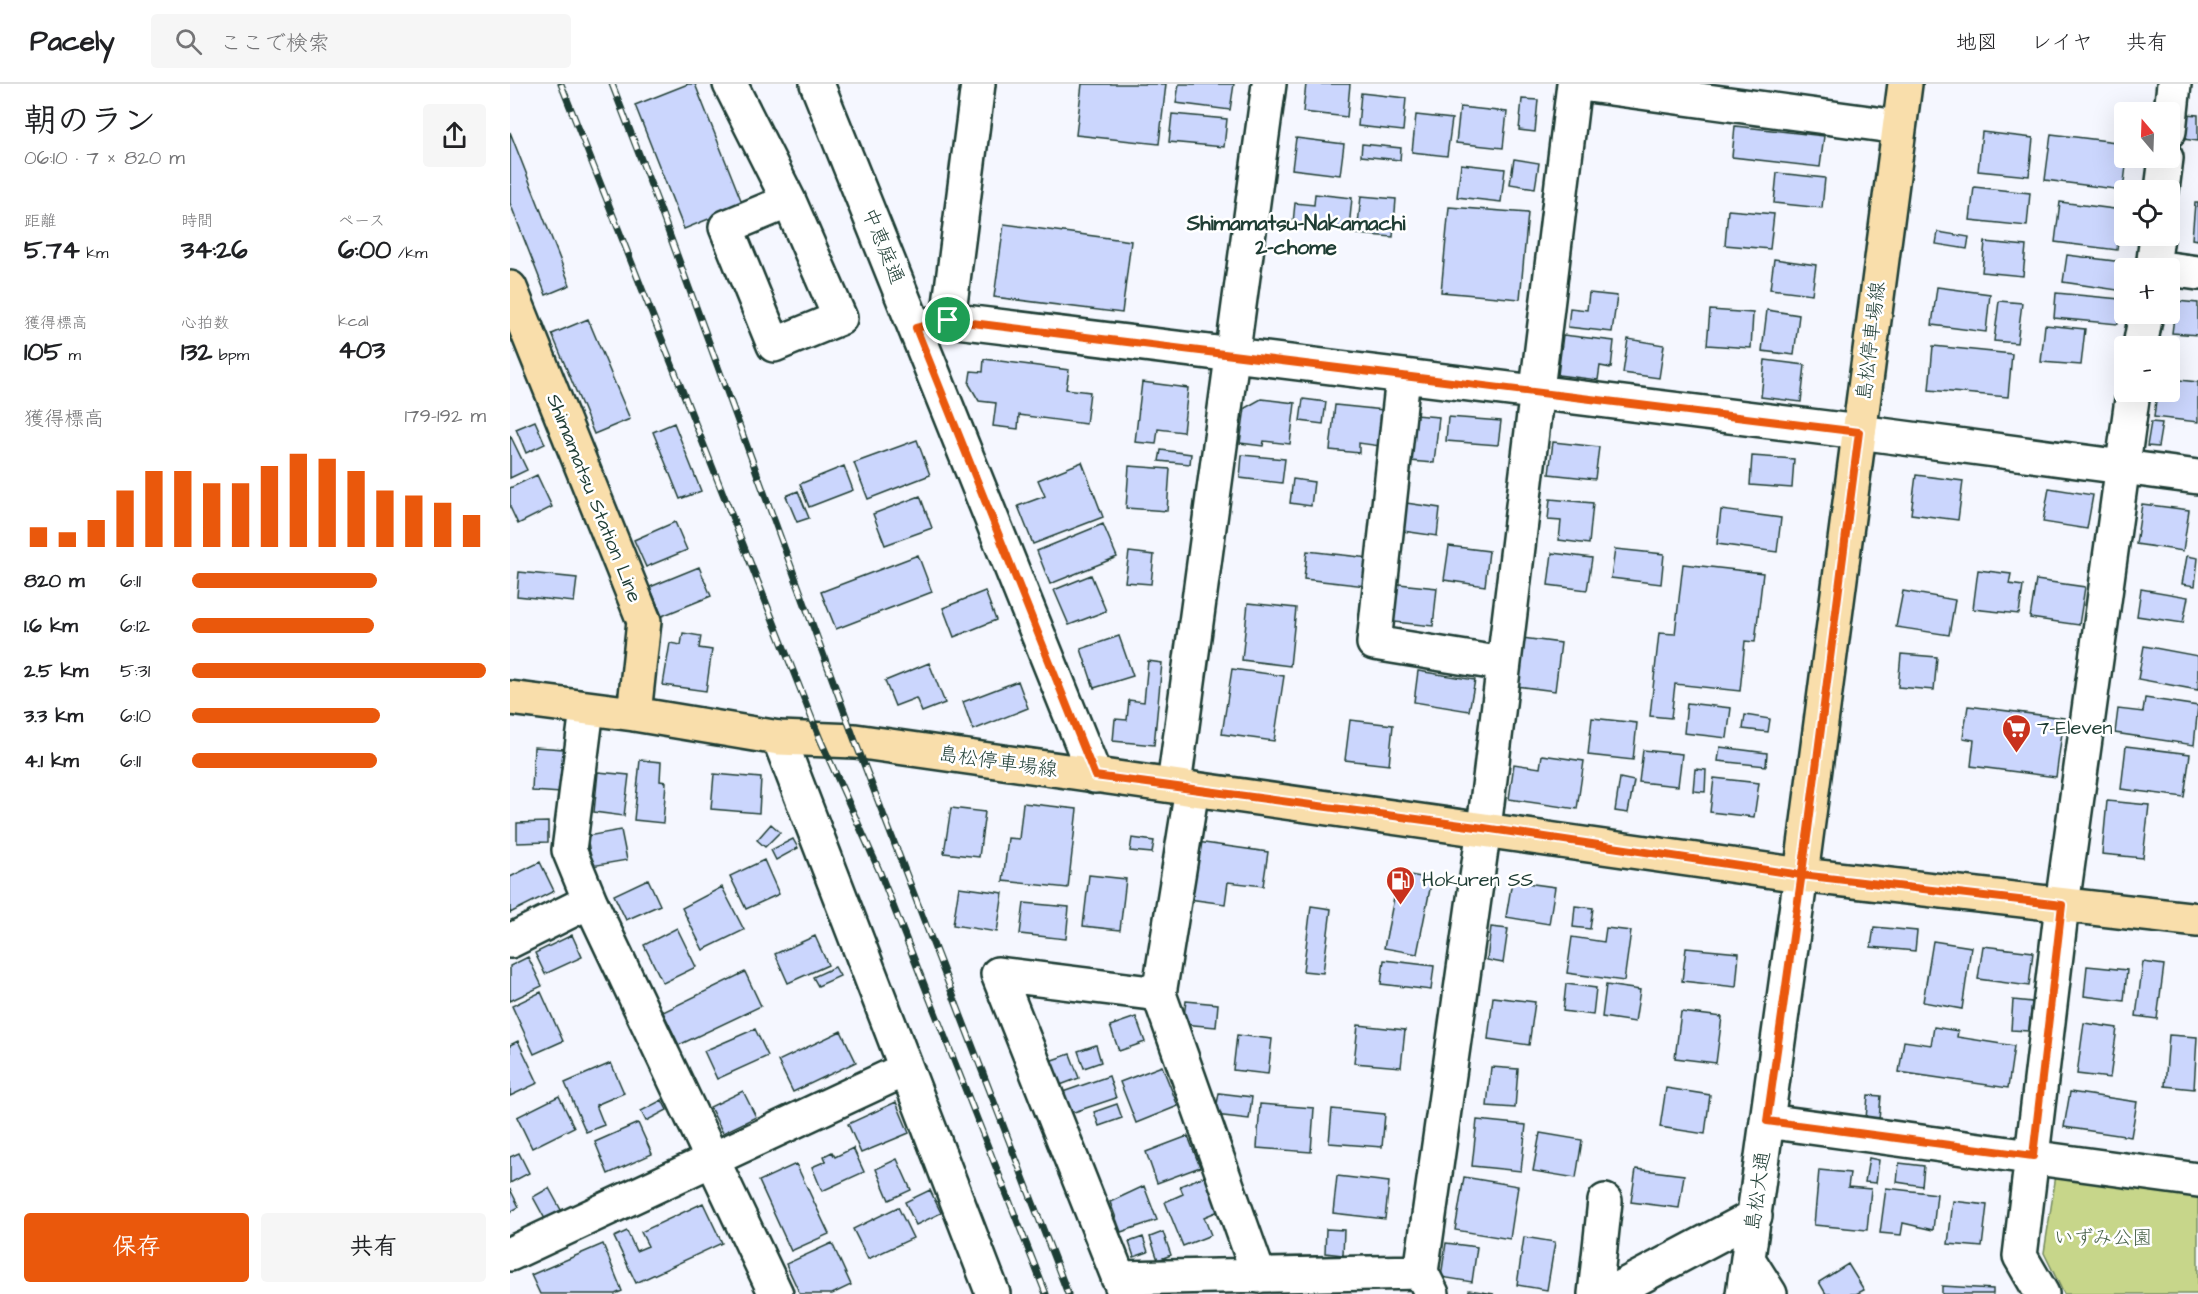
<!DOCTYPE html>
<html lang="ja">
<head>
<meta charset="utf-8">
<style>
	body { margin:0; font-family:"Architects Daughter","Klee One",sans-serif; background:#f6f6f6; color:#202124; height:100vh; display:flex; flex-direction:column; font-size:22px; white-space:nowrap }
	* { box-sizing:border-box; margin:0 }
	p { font-size:20px; color:#757577 }
	.icon { flex:none; width:33px; height:33px; fill:none; stroke:currentColor; stroke-width:2; stroke-linecap:round; stroke-linejoin:round }
	.map { position:relative; flex:1; overflow:hidden }
	.panel { display:flex; flex-direction:column; background:#fff; width:510px }
	.panel>* { flex:none }
	.needle { width:39px; rotate:341deg }
	.fabs { position:absolute; left:1604px; top:18px; display:grid; gap:12px }
	.fabs a { display:grid; place-items:center; width:66px; height:66px; border-radius:6px; background:#fff; box-shadow:0 6px 24px #0002; font-size:30px }
	.pin { position:absolute; display:grid; place-items:center; width:51px; height:51px; color:#fff; margin:-26px; border:3px solid #fff; border-radius:50%; box-shadow:0 2px 6px #0007 }
	.round { display:grid; place-items:center; flex:none; width:63px; height:63px; border-radius:6px; background:#f6f6f6 }
	.headline { display:flex; align-items:center; justify-content:space-between; height:102px; padding:0 24px }
	h1 { font-size:33px; font-weight:700; line-height:45px }
	.figures { display:grid; grid-template-columns:repeat(3,1fr); gap:9px; height:102px; padding:6px 24px }
	.figures div { display:grid; align-content:center }
	.figures b { font-size:26px; font-weight:700 }
	.figures small { font-size:16px; font-weight:400 }
	.figures p { font-size:16px }
	.chart { height:168px; padding:12px 24px }
	.chart p { display:flex; justify-content:space-between }
	.chart svg { width:100%; height:108px; margin-top:6px; stroke:#ea580c; stroke-width:6 }
	.action { display:flex; gap:12px; margin-top:auto; padding:12px 24px }
	.action a { flex:1; height:69px; border-radius:6px; background:#ea580c; color:#fff; font-size:24px; font-weight:700; line-height:69px; text-align:center }
	.action a+a { background:#f6f6f6; color:#202124 }
	ul { padding:0 24px; list-style:none; font-size:20px }
	li { display:grid; grid-template-columns:96px 72px 1fr; align-items:center; height:45px }
	li i { height:15px; border-radius:8px; background:#ea580c }
	header { display:flex; align-items:center; gap:36px; box-sizing:border-box; height:84px; padding:0 30px; background:#fff; border-bottom:2px solid #e0e0e0 }
	header strong { font-size:28px }
	nav { display:flex; gap:33px; margin-inline-start:auto; font-size:21px }
	.search { width:420px; height:54px; background:#f6f6f6; display:flex; align-items:center; gap:15px; box-sizing:border-box; padding:0 21px; border-radius:6px; color:#757577; font-size:22px }
	main { display:flex; flex:1; min-height:0 }
	.map>svg:first-child { display:block }
	.green { fill:#c7d68a; stroke:#738a5f; stroke-width:1.5 }
	.building { fill:#cbd6fd; stroke:#1f3d34; stroke-width:1.5 }
	.lines { fill:none; stroke-linecap:round; stroke-linejoin:round }
	.minor-casing { stroke:#1f3d34; stroke-width:38 }
	.major-casing { stroke:#1f3d34; stroke-width:38 }
	.minor { stroke:#fff; stroke-width:33 }
	.major { stroke:#f9deab; stroke-width:33 }
	.rail-casing { stroke:#1f3d34; stroke-width:7 }
	.rail { stroke:#fff; stroke-width:4.5; stroke-dasharray:14; stroke-linecap:butt }
	.route-casing { stroke:#fff; stroke-width:12 }
	.route { stroke:#ea580c; stroke-width:8 }
	.labels { text-anchor:middle; dominant-baseline:central; stroke-width:5; stroke-linejoin:round; paint-order:stroke }
	.street-label { font-size:20px; fill:#1f3d34; stroke:#fff }
	.poi-label { font-size:20px; fill:#1f3d34; stroke:#fff; text-anchor:start }
	.park-label { font-size:20px; fill:#49634a; stroke:#fff }
	.neighbourhood-label { font-size:21px; font-weight:bold; fill:#1f3d34; stroke:#fff }
</style>
</head>
<body>
<header>
<strong>Pacely</strong>
<div class="search"><svg class="icon" aria-label="search" viewBox="0 0 24 24"><circle cx="10" cy="10" r="6"/><path d="M15 15l6 6"/></svg>ここで検索</div>
<nav><a>地図</a><a>レイヤ</a><a>共有</a></nav>
</header>
<main>
<section class="panel">
<div class="headline"><div><h1>朝のラン</h1><p>06:10 · 7 × 820 m</p></div><a class="round"><svg class="icon" aria-label="share" viewBox="0 0 24 24"><path d="M12 15V3M7 8l5-5 5 5M5 13v7h14v-7"/></svg></a></div>
<div class="figures">
<div><p>距離</p><b>5.74<small> km</small></b></div>
<div><p>時間</p><b>34:26</b></div>
<div><p>ペース</p><b>6:00<small> /km</small></b></div>
</div>
<div class="figures">
<div><p>獲得標高</p><b>105<small> m</small></b></div>
<div><p>心拍数</p><b>132<small> bpm</small></b></div>
<div><p>kcal</p><b>403</b></div>
</div>
<div class="chart"><p><span>獲得標高</span>179–192 m</p>
<svg viewBox="0 0 160 44" preserveAspectRatio="none"><path d="M5 44V36M15 44V38M25 44V33M35 44V21M45 44V13M55 44V13M65 44V18M75 44V18M85 44V11M95 44V6M105 44V8M115 44V13M125 44V21M135 44V23M145 44V26M155 44V31"/></svg>
</div>
<ul>
<li><b>820 m</b>6:11<i style="width:63%"></i></li>
<li><b>1.6 km</b>6:12<i style="width:62%"></i></li>
<li><b>2.5 km</b>5:31<i style="width:100%"></i></li>
<li><b>3.3 km</b>6:10<i style="width:64%"></i></li>
<li><b>4.1 km</b>6:11<i style="width:63%"></i></li>
</ul>
<div class="action"><a>保存</a><a>共有</a></div>
</section>
<div class="map">
<svg width="1688" height="1210" viewBox="0 0 1688 1210">
	<rect width="100%" height="100%" fill="#f5f7ff"/>
	<filter id="ink" filterUnits="userSpaceOnUse"><feTurbulence type="fractalNoise" baseFrequency=".0167" numOctaves="2"/><feDisplacementMap in="SourceGraphic" scale="12" xChannelSelector="R" yChannelSelector="G"/><feConvolveMatrix kernelMatrix="1 2 1 2 8 2 1 2 1" color-interpolation-filters="sRGB"/></filter>
	<g filter="url(#ink)">
		<path class="green" d="M1546,1091L1688,1110V1210H1554L1534,1169Z"/>
		<path class="building" d="M178,0H185L233,121L174,145L125,21Z
			M572,0H656L649,60L566,51Z
			M669,0H724L720,26L666,19Z
			M796,0H840L837,33L793,28Z
			M851,9L896,14L893,47L848,42Z
			M1012,15L1028,16L1025,48L1009,46Z
			M950,23L997,28L993,64L946,59Z
			M662,30L717,35L714,63L659,58Z
			M1676,30L1688,31V57L1673,55Z
			M906,31L942,35L937,72L902,68Z
			M1225,42L1314,52L1310,83L1222,73Z
			M0,48L60,201L36,211L0,119Z
			M1472,48L1523,54L1519,92L1468,87Z
			M1541,50L1614,59V74H1617L1613,106L1535,96Z
			M786,54L834,60L830,91L782,85Z
			M852,60L891,64L890,76L851,72Z
			M1004,75L1029,79L1025,104L1000,100Z
			M951,80L995,85L991,118L947,113Z
			M1267,89L1315,94L1312,124L1264,119Z
			M1464,103L1520,109L1517,142L1460,136Z
			M805,110L842,114L839,144L783,139L785,119L804,121Z
			M851,112L886,115L883,153L847,150Z
			M1550,118L1612,126L1607,166L1545,158Z
			M1685,119H1688V156L1682,155Z
			M939,123L1018,129L1010,215L931,208Z
			M1218,126L1264,130L1260,165L1215,161Z
			M494,140L621,157L612,229L484,213Z
			M1428,148L1459,153L1457,165L1426,160Z
			M1475,158L1516,162L1513,192L1472,188Z
			M1557,171L1620,179L1619,184H1614V207L1553,198Z
			M1264,175L1306,181L1302,210L1260,205Z
			M1427,203L1480,210L1476,248L1422,241Z
			M1079,209L1107,212L1102,248L1058,243L1060,224L1077,226Z
			M1546,209L1610,215L1608,240L1544,234Z
			M1489,217L1512,219L1507,259L1484,257Z
			M1666,217L1688,219V251L1662,249Z
			M1200,226L1243,229L1241,264L1197,261Z
			M1257,226L1289,231L1284,271L1252,267Z
			M78,235L120,335L84,350L42,250Z
			M1535,241L1575,245L1571,281L1531,278Z
			M1053,251L1104,257L1101,284L1090,282L1088,296L1048,291Z
			M1118,255L1154,261L1149,294L1113,289Z
			M1660,258L1668,279L1659,282V262H1649Z
			M1423,262L1502,270L1498,313L1419,306Z
			M474,275L559,286L556,305L580,308L576,340L509,331L508,345L483,342L486,319L469,317L459,300L461,287L473,288Z
			M1255,276L1295,281L1291,318L1251,313Z
			M1659,295L1688,298V338L1644,333L1647,308H1659Z
			M632,298L678,304L673,348L648,345L646,360L625,358Z
			M751,315L785,319L780,360L754,357L753,362L730,359L735,324Z
			M793,315L816,318L813,340L790,337Z
			M825,321L874,326L870,362L849,359V369L820,366Z
			M904,331L929,333L924,379L900,377Z
			M938,333L991,337L988,361L936,357Z
			M25,337L35,360L16,369L6,345Z
			M1641,338L1652,339L1648,363L1637,362Z
			M164,339L191,407L170,415L143,348Z
			M0,351L17,386L0,394Z
			M407,356L420,391L358,415L344,379Z
			M1043,358L1089,363L1085,395L1039,390Z
			M651,366L681,370L680,380L649,377Z
			M732,371L775,375L772,399L730,394Z
			M1242,372L1284,375L1282,404L1240,401Z
			M572,378L593,433L523,460L508,422L535,412L528,396Z
			M334,382L343,406L299,423L290,400Z
			M619,382L660,385L657,427L616,424Z
			M27,391L42,423L8,440L0,423V404Z
			M1406,391L1453,397L1448,436L1401,430Z
			M783,395L804,398L801,422L780,419Z
			M1539,404L1583,411L1577,445L1533,438Z
			M288,407L299,434L287,438L276,412Z
			M410,412L422,444L375,461L363,430Z
			M1040,415L1083,419L1079,460L1049,456L1051,437L1038,436Z
			M896,419L930,424L927,452L893,447Z
			M1632,420L1679,426L1673,467L1626,460Z
			M1211,426L1271,434L1267,468L1207,460Z
			M165,438L177,466L136,483L124,456Z
			M593,440L607,473L540,500L527,467Z
			M939,462L979,467L975,502L934,496Z
			M1105,465L1154,470L1151,500L1101,494Z
			M797,467L859,474L856,502L794,495Z
			M619,468L644,471L641,500L615,498Z
			M1042,469L1082,474L1077,506L1038,501Z
			M408,471L422,508L326,545L311,508Z
			M1677,472L1688,474L1685,502L1672,500Z
			M1173,480L1253,489L1245,558L1235,557L1230,607L1165,600L1161,634L1140,632L1149,549L1165,550Z
			M189,483L201,512L152,532L140,503Z
			M1468,486L1501,490L1499,500L1513,502L1509,530L1463,525Z
			M9,488L67,494L64,518L7,512Z
			M581,491L596,527L559,541L544,506Z
			M1526,496L1575,503L1569,541L1520,534Z
			M879,499L927,504L923,542L875,537Z
			M1631,505L1678,513L1673,539L1627,532Z
			M475,507L486,536L444,553L433,524Z
			M1393,507L1445,516L1439,551L1386,543Z
			M738,519L786,524L780,582L732,576Z
			M173,549L191,552L189,564L202,566L196,607L153,601L160,559L171,561Z
			M609,552L623,592L584,604L571,565Z
			M1012,554L1051,559L1045,607L1006,602Z
			M1634,562L1688,572V606L1628,595Z
			M1391,570L1427,573L1424,606L1388,603Z
			M638,577L652,579L644,661L603,657L605,635L617,636L619,616L634,618Z
			M419,579L435,619L412,628L406,614L385,622L375,597Z
			M722,585L774,592L764,657L712,650Z
			M908,587L965,596L959,627L904,618Z
			M508,597L518,624L463,646L453,618Z
			M1635,614L1688,622L1684,661L1605,649L1608,625L1633,628Z
			M1177,619L1221,624L1217,654L1174,649Z
			M1458,622L1554,634L1546,693L1461,682L1464,656L1453,654Z
			M1235,631L1260,635L1258,648L1233,645Z
			M1082,634L1127,639L1123,676L1078,671Z
			M840,636L883,641L879,681L835,676Z
			M1616,662L1680,670L1674,713L1611,705Z
			M24,663L54,665L51,709L22,707Z
			M1210,663L1257,669L1256,682L1208,677Z
			M1133,666L1172,670L1168,702L1129,698Z
			M1032,671L1074,677L1067,725L999,715L1004,680L1030,684Z
			M130,676L151,678L150,697L156,698L153,739L124,736Z
			M1185,685L1196,686L1195,708L1183,707Z
			M88,688L119,691L114,732L84,728Z
			M204,690L251,694L249,729L201,725Z
			M1110,694L1124,697L1118,729L1105,727Z
			M1204,694L1249,699L1244,733L1200,728Z
			M1597,717L1639,721L1633,774L1592,770Z
			M513,719L567,725L558,804L493,797L498,754L509,755Z
			M441,724L475,728L469,773L434,769Z
			M38,738V758L7,759V739Z
			M261,740L270,748L255,763L247,756Z
			M111,746L117,776L82,782L77,752Z
			M622,754L644,757L642,769L620,767Z
			M283,755L288,764L266,776L261,766Z
			M687,758L758,768L753,802L718,798L715,820L679,815Z
			M254,776L269,810L236,825L220,792Z
			M30,778L44,807L0,829V793Z
			M889,789L922,795L907,870L874,864Z
			M579,791L616,795L610,846L573,842Z
			M138,795L150,821L116,836L104,811Z
			M1002,797L1045,803L1039,840L996,833Z
			M212,803L234,846L193,866L172,824Z
			M449,803L493,809L487,848L443,841Z
			M514,819L559,823L556,855L510,850Z
			M801,822L821,825L813,889L793,887Z
			M1065,822L1083,824L1080,845L1063,843Z
			M981,843L998,845L993,879L977,876Z
			M1364,843L1407,847L1405,867L1361,863Z
			M167,844L186,883L153,899L134,861Z
			M1096,844L1121,847L1114,897L1057,889L1062,853L1094,858Z
			M62,851L72,873L35,890L25,869Z
			M305,852L318,881L278,899L265,870Z
			M1423,857L1461,863L1452,925L1413,918Z
			M1473,862L1523,868L1519,902L1468,895Z
			M1176,864L1229,869L1226,903L1172,897Z
			M18,873L32,902L0,917V882Z
			M874,876L924,882L921,906L871,900Z
			M1633,878L1654,881L1647,935L1626,932Z
			M1577,882L1617,886L1614,917L1574,912Z
			M325,883L330,892L308,902L303,893Z
			M235,888L251,922L169,961L153,928Z
			M1056,900L1086,904L1083,931L1053,927Z
			M1096,901L1130,906L1125,938L1092,933Z
			M31,908L53,957L24,970L2,922Z
			M983,913L1025,918L1019,961L978,955Z
			M1503,916L1522,918L1519,947L1501,946Z
			M676,917L708,920L706,943L673,940Z
			M1171,928L1212,933L1206,979L1165,974Z
			M626,933L635,958L609,967L600,942Z
			M1574,939L1607,944L1600,994L1567,990Z
			M848,941L895,946L891,983L844,979Z
			M1424,943L1448,947L1447,953L1504,962L1498,1004L1389,988L1394,957L1421,961Z
			M245,945L258,972L207,995L194,967Z
			M331,947L346,978L283,1008L268,977Z
			M727,951L762,955L758,990L723,986Z
			M1659,951L1687,953L1684,1005L1655,1002Z
			M8,957L28,999L0,1012V961Z
			M586,961L591,978L574,984L568,967Z
			M560,970L569,994L545,1003L536,978Z
			M101,979L114,1009L86,1021L94,1041L76,1048L55,999Z
			M652,982L668,1022L626,1039L610,998Z
			M981,983L1008,985L1005,1024L977,1022Z
			M599,992L606,1014L555,1031L547,1010Z
			M1156,1004L1200,1011L1195,1050L1150,1043Z
			M233,1007L246,1033L213,1049L200,1023Z
			M1560,1008L1627,1018L1621,1053L1554,1043Z
			M709,1009L742,1013L739,1035L705,1031Z
			M1358,1011L1371,1012L1369,1036L1356,1035Z
			M49,1012L64,1043L22,1064L7,1033Z
			M152,1016L157,1026L136,1037L131,1027Z
			M386,1018L399,1049L351,1069L338,1040Z
			M607,1020L612,1034L589,1042L584,1028Z
			M750,1020L804,1024L801,1068L747,1064Z
			M822,1025L875,1030L872,1063L819,1059Z
			M967,1036L1016,1041L1011,1087L962,1082Z
			M128,1039L142,1070L98,1090L85,1058Z
			M1030,1049L1072,1056L1066,1094L1023,1087Z
			M678,1052L690,1083L647,1099L636,1068Z
			M343,1064L354,1088L312,1107L302,1083L316,1077L314,1072L322,1068L325,1073Z
			M9,1069L19,1089L0,1099V1073Z
			M1359,1074L1369,1076L1366,1099L1355,1098Z
			M387,1075L401,1106L379,1116L366,1085Z
			M1389,1079L1414,1082L1412,1102L1387,1098Z
			M286,1080L319,1150L281,1167L249,1097Z
			M1126,1085L1174,1091L1169,1124L1121,1118Z
			M1309,1086L1340,1089L1338,1103L1361,1105L1357,1146L1304,1141Z
			M697,1091L711,1126L694,1133L701,1151L673,1162L655,1118L673,1110L670,1102Z
			M827,1092L879,1098L875,1135L823,1129Z
			M954,1093L1008,1102L1000,1155L945,1146Z
			M634,1102L647,1136L611,1148L600,1118Z
			M39,1104L51,1126L35,1135L23,1113Z
			M1376,1104L1427,1110L1423,1146L1393,1139L1391,1151L1370,1149Z
			M0,1105L9,1123L0,1128Z
			M420,1106L431,1129L406,1141L395,1118Z
			M1443,1117L1477,1121L1472,1163L1438,1160Z
			M193,1119L212,1159L126,1199L104,1153L117,1147L126,1167L138,1162L131,1148Z
			M388,1123L403,1154L358,1175L343,1145Z
			M816,1145L834,1146L833,1171L815,1169Z
			M653,1148L661,1171L648,1176L640,1153Z
			M633,1153L638,1168L624,1173L619,1158Z
			M1014,1153L1045,1158L1037,1206L1007,1201Z
			M322,1159L341,1201L322,1210H290L276,1180Z
			M936,1159L967,1163L962,1198L931,1193Z
			M93,1160L112,1207L105,1210H30L21,1191Z
			M1338,1180L1354,1206L1346,1210H1316L1309,1198Z
			M1432,1202L1483,1205V1210H1432Z
			M959,1206L984,1210H958Z"/>
		<g class="lines">
			<defs>
				<path id="minor" d="M220,0L279,117L330,234L264,261L216,143L279,117
					M307,0L585,692
					M1071,0L1389,43
					M1659,47L1664,0
					M1652,106L1656,74
					M1643,184L1647,152
					M1659,185L1688,189
					M438,236L468,0
					M406,244L438,236L1349,348L1688,393
					M1630,262L1636,230
					M893,293L864,559L993,580
					M77,625L59,766L80,817L266,1210
					M269,654L483,1210
					M664,701L759,0
					M682,705L649,910L749,1192
					M0,857L80,817
					M1257,1037L1688,1096
					M0,1170L394,986
					M1238,1175L1260,1210
					M608,1194L911,1188
					M615,1210L488,890L649,910
					M922,1210L911,1188L974,744L1064,0
					M1085,1210L1095,1117
					M1098,1210L1245,1132
					M1233,1210L1291,791
					M1532,1210L1510,1172L1552,821L1623,308"/>
				<path id="major" d="M0,204L134,537L124,630
					M0,614L124,630L269,654L345,657L1291,791L1688,836
					M1291,791L1395,0"/>
			</defs>
			<use href="#minor" class="minor-casing"/>
			<use href="#major" class="major-casing"/>
			<use href="#minor" class="minor"/>
			<use href="#major" class="major"/>
			<defs>
				<path id="rail" d="M51,0L310,655L369,786L536,1210
					M102,0L149,122L345,657L558,1210"/>
			</defs>
			<use href="#rail" class="rail-casing"/>
			<use href="#rail" class="rail"/>
		</g>
	</g>
	<g class="lines" filter="url(#ink)">
		<defs>
			<path id="route" d="M438,236L406,244L585,692L974,744L1291,791L1552,821L1523,1072L1257,1037L1298,746L1349,348L438,236"/>
		</defs>
		<use href="#route" class="route-casing"/>
		<use href="#route" class="route"/>
	</g>
	<defs>
		<symbol id="supermarket-pin" viewBox="-11 -11 22 30"><path d="M0 17L-7.5 6A9.5 9.5 0 1 1 7.5 6Z" fill="#c8321e" stroke="#fff"/><path d="M-6-5.5h2.5l.6 2H6L4.5 2H-2.5L-4.4-4H-6ZM-1.5 3.2a1.3 1.3 0 1 0 .1 0ZM3 3.2a1.3 1.3 0 1 0 .1 0Z" fill="#fff"/></symbol>
		<symbol id="fuel-pin" viewBox="-11 -11 22 30"><path d="M0 17L-7.5 6A9.5 9.5 0 1 1 7.5 6Z" fill="#c8321e" stroke="#fff"/><path d="M-5.5-6h7V0h2V4h1.3V-2.5L3-4.5l.8-.8L6-3V5H2.5V1h-1V6h-7ZM-4.2-4.7v3.2H.2V-4.7Z" fill="#fff"/></symbol>
	</defs>
	<g fill-rule="evenodd">
		<use href="#supermarket-pin" x="1490" y="628" width="33" height="45"/>
		<use href="#fuel-pin" x="874" y="780" width="33" height="45"/>
	</g>
	<g class="labels">
		<g class="street-label">
			<text transform="translate(373 162) rotate(68)">中恵庭通</text>
			<text transform="translate(1361 257) rotate(-83)">島松停車場線</text>
			<text transform="translate(84 414) rotate(68)">Shimamatsu Station Line</text>
			<text transform="translate(488 678) rotate(8)">島松停車場線</text>
			<text transform="translate(1248 1107) rotate(-82)">島松大通</text>
		</g>
		<g class="poi-label">
			<text x="1527" y="644">7-Eleven</text>
			<text x="912" y="796">Hokuren SS</text>
		</g>
		<g class="park-label">
			<text x="1593" y="1154">いずみ公園</text>
		</g>
		<g class="neighbourhood-label">
			<text x="786" y="139">Shimamatsu-Nakamachi<tspan x="786" dy="24">2-chome</tspan></text>
		</g>
	</g>
</svg>
<div class="fabs">
<a><svg class="needle" viewBox="-14 -14 28 28"><path d="M0-13l5 13h-10z" fill="#e53935"/><path d="M0 13l5-13h-10z" fill="#757577"/></svg></a>
<a><svg class="icon" aria-label="locate" viewBox="0 0 24 24"><circle cx="12" cy="12" r="6"/><path d="M12 2v4M12 18v4M2 12h4M18 12h4"/></svg></a>
<a>+</a>
<a>−</a>
</div>
<div class="pin" style="left:438px;top:236px;background:#1e9e55"><svg class="icon" aria-label="arrive" viewBox="0 0 24 24"><path d="M6 21V4h12l-3 4 3 4H6"/></svg></div>
</div>
</main>
</body>
</html>
